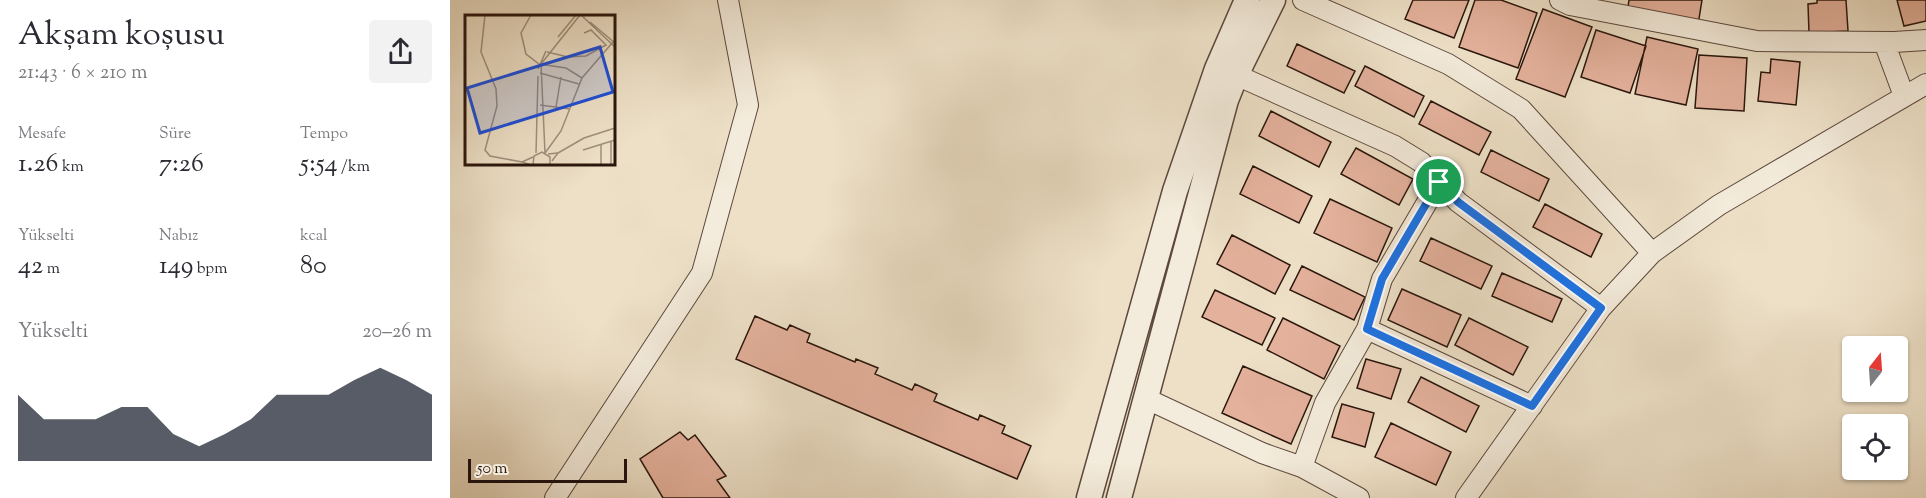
<!DOCTYPE html>
<html lang="tr">
<head>
<meta charset="utf-8">
<style>
	body { margin:0; font-family:"Sorts Mill Goudy",serif; background:#f2f2f3; color:#2b2b33; height:100vh; display:flex; flex-direction:column; font-size:22px; white-space:nowrap }
	* { box-sizing:border-box; margin:0 }
	p { font-size:20px; color:#7c7c81 }
	.icon { flex:none; width:33px; height:33px; fill:none; stroke:currentColor; stroke-width:2; stroke-linecap:round; stroke-linejoin:round }
	.map { position:relative; flex:1; overflow:hidden }
	.side { display:flex; flex-direction:column; background:#fff; width:450px }
	.side>* { flex:none }
	.needle { width:39px; rotate:17deg }
	.buttons { position:absolute; left:1392px; top:336px; display:grid; gap:12px }
	.buttons a { display:grid; place-items:center; width:66px; height:66px; border-radius:6px; background:#fff; box-shadow:0 2px 4px #0004; font-size:30px }
	.scale { position:absolute; left:18px; bottom:15px; width:159px; box-sizing:border-box; padding-left:6px; border:3px solid #2b160d; border-top:0; font-size:16px; line-height:21px; white-space:nowrap; color:#2b160d; -webkit-text-stroke:4px #f3ebdb; paint-order:stroke }
	.pin { position:absolute; display:grid; place-items:center; width:51px; height:51px; color:#fff; margin:-26px; border:3px solid #fff; border-radius:50%; box-shadow:0 2px 6px #0007 }
	.round { display:grid; place-items:center; flex:none; width:63px; height:63px; border-radius:6px; background:#f2f2f3 }
	.overview { display:flex; align-items:center; justify-content:space-between; height:102px; padding:0 18px }
	h1 { font-size:33px; font-weight:600; line-height:45px }
	.metrics { display:grid; grid-template-columns:repeat(3,1fr); gap:9px; height:102px; padding:6px 18px }
	.metrics div { display:grid; align-content:center }
	.metrics b { font-size:26px; font-weight:600 }
	.metrics small { font-size:16px; font-weight:400 }
	.metrics p { font-size:16px }
	.chart { height:168px; padding:12px 18px }
	.chart p { display:flex; justify-content:space-between }
	.chart svg { width:100%; height:108px; margin-top:6px; fill:#111827; opacity:.7 }
	main { display:flex; flex:1; min-height:0 }
	.map>svg:first-child { display:block }
	.building { fill:#e4b19c; stroke:#2b160d; stroke-width:1.5 }
	.lines { fill:none; stroke-linecap:round; stroke-linejoin:round }
	.minor-casing { stroke:#5c483c; stroke-width:22 }
	.tertiary-casing { stroke:#5c483c; stroke-width:27 }
	.minor { stroke:#f3ebdb; stroke-width:20 }
	.tertiary { stroke:#f3ebdb; stroke-width:24 }
	.route-casing { stroke:#fff; stroke-width:12 }
	.route { stroke:#1a73e8; stroke-width:8 }
	.inset-road { fill:none; stroke:#9f8f7d; stroke-width:1.5 }
	.view { fill:#1d4ed8; fill-opacity:0.15; stroke:#1d4ed8; stroke-width:3 }
	.inset-edge { fill:none; stroke:#2b160d; stroke-width:3 }
</style>
</head>
<body>
<main>
<section class="side">
<div class="overview"><div><h1>Akşam koşusu</h1><p>21:43 · 6 × 210 m</p></div><a class="round"><svg class="icon" aria-label="share" viewBox="0 0 24 24"><path d="M12 15V3M7 8l5-5 5 5M5 13v7h14v-7"/></svg></a></div>
<div class="metrics">
<div><p>Mesafe</p><b>1.26<small> km</small></b></div>
<div><p>Süre</p><b>7:26</b></div>
<div><p>Tempo</p><b>5:54<small> /km</small></b></div>
</div>
<div class="metrics">
<div><p>Yükselti</p><b>42<small> m</small></b></div>
<div><p>Nabız</p><b>149<small> bpm</small></b></div>
<div><p>kcal</p><b>80</b></div>
</div>
<div class="chart"><p><span>Yükselti</span>20–26 m</p>
<svg viewBox="0 0 160 44" preserveAspectRatio="none"><path d="M0 44V17L10 27L20 27L30 27L40 22L50 22L60 33L70 38L80 33L90 27L100 17L110 17L120 17L130 11L140 6L150 11L160 17V44z"/></svg>
</div>
</section>
<div class="map">
<svg width="1476" height="498" viewBox="0 0 1476 498">
	<rect width="100%" height="100%" fill="#ede0c7"/>
	<filter id="stains"><feTurbulence type="fractalNoise" baseFrequency=".00333" numOctaves="4"/><feColorMatrix values="0 0 0 0 .2 0 0 0 0 .09 0 0 0 0 .02 0 0 0 .5 -.17"/></filter>
	<radialGradient id="worn" r=".72"><stop offset=".6" stop-color="#630" stop-opacity="0"/><stop offset="1" stop-color="#630" stop-opacity=".3"/></radialGradient>
	<path class="building" d="M963,0H1019L1004,38L955,19Z
		M1025,0H1051L1087,13L1068,68L1009,47Z
		M1179,0H1252L1248,25L1177,14Z
		M1367,0H1396L1398,31L1359,33L1358,4L1367,3Z
		M1447,0H1476V21L1454,26Z
		M1093,9L1142,27L1115,97L1066,79Z
		M1146,30L1196,46L1180,93L1131,77Z
		M1197,37L1248,49L1236,105L1185,94Z
		M847,44L905,71L894,93L837,66Z
		M1249,55L1297,58L1294,111L1245,108Z
		M1321,59L1350,62L1346,105L1308,101L1311,72L1320,73Z
		M915,66L974,96L964,117L905,86Z
		M981,101L1041,132L1029,155L969,124Z
		M821,111L881,142L869,167L809,136Z
		M906,148L963,179L949,205L891,174Z
		M1041,150L1099,179L1089,201L1031,172Z
		M803,166L862,196L849,223L790,194Z
		M880,199L942,228L927,262L864,233Z
		M1095,204L1152,234L1141,257L1083,227Z
		M782,235L840,265L825,294L767,264Z
		M981,238L1042,266L1031,289L970,261Z
		M852,266L915,297L904,320L840,290Z
		M1052,273L1112,299L1102,322L1042,296Z
		M952,289L1011,315L997,347L938,320Z
		M765,290L825,318L812,345L752,317Z
		M305,316L337,330L340,325L360,334L357,342L405,362L406,359L428,368L425,374L462,390L465,384L487,394L484,401L528,420L530,415L555,426L552,433L581,446L567,479L286,359Z
		M833,318L890,346L874,379L817,350Z
		M1019,318L1078,347L1063,375L1005,345Z
		M916,359L951,369L941,399L907,388Z
		M793,366L862,396L841,444L772,413Z
		M971,377L1029,406L1016,432L958,402Z
		M892,404L924,413L915,447L882,437Z
		M941,423L1001,452L986,485L925,457Z
		M230,432L238,440L245,435L276,476L267,480L280,498H213L190,459Z"/>
	<g class="lines">
		<defs>
			<path id="minor" d="M853,0L998,64L1071,109L1202,253
				M1110,0L1120,5L1307,41L1444,42L1476,40
				M1434,42L1454,96
				M786,75L945,146L971,162L1008,202L1151,308
				M917,329L1082,406
				M697,399L812,453L852,467L909,498
				M852,467L875,403L917,329L932,279L989,182
				M105,498L252,273L298,105L278,0
				M1016,498L1151,308L1202,253L1269,205L1476,84"/>
			<path id="tertiary" d="M639,498L725,191L767,69L797,0
				M669,498L776,100L786,75L823,0"/>
		</defs>
		<use href="#minor" class="minor-casing"/>
		<use href="#tertiary" class="tertiary-casing"/>
		<use href="#minor" class="minor"/>
		<use href="#tertiary" class="tertiary"/>
	</g>
	<g class="lines">
		<defs>
			<path id="route" d="M989,182L1008,202L1151,308L1082,406L917,329L932,279Z"/>
		</defs>
		<use href="#route" class="route-casing"/>
		<use href="#route" class="route"/>
	</g>
	<g transform="translate(15 15)">
		<rect width="150" height="150" fill="#ede0c7"/>
		<path class="inset-road" d="M20,0L16,37L31,74L32,91L20,135L25,141L57,147M66,0L56,18L61,39L74,49L101,53L117,63M116,0L150,32M125,7L150,28M93,22L111,0M82,37L103,42L121,41L141,30L126,15L119,18M73,54L81,36M75,58L114,69M75,90L105,94M91,92L96,62M146,126V150M136,129V150M118,135L150,125M71,138L73,61M80,138L76,49L115,0M80,138L96,116L117,63L148,27M93,138L119,123L150,113M83,139L93,138L87,146M66,150L57,147L68,142M68,150L69,141L77,137L85,142V150"/>
		<path class="view" d="M135,32L148,77L15,118L2,73Z"/>
		<rect width="150" height="150" class="inset-edge"/>
	</g>
	<rect width="100%" height="100%" filter="url(#stains)"/>
	<rect width="100%" height="100%" fill="url(#worn)"/>
</svg>
<div class="buttons">
<a><svg class="needle" viewBox="-14 -14 28 28"><path d="M0-13l5 13h-10z" fill="#e53935"/><path d="M0 13l5-13h-10z" fill="#7c7c81"/></svg></a>
<a><svg class="icon" aria-label="locate" viewBox="0 0 24 24"><circle cx="12" cy="12" r="6"/><path d="M12 2v4M12 18v4M2 12h4M18 12h4"/></svg></a>
</div>
<div class="scale">50 m</div>
<div class="pin" style="left:989px;top:182px;background:#1e9e55"><svg class="icon" aria-label="arrive" viewBox="0 0 24 24"><path d="M6 21V4h12l-3 4 3 4H6"/></svg></div>
</div>
</main>
</body>
</html>
